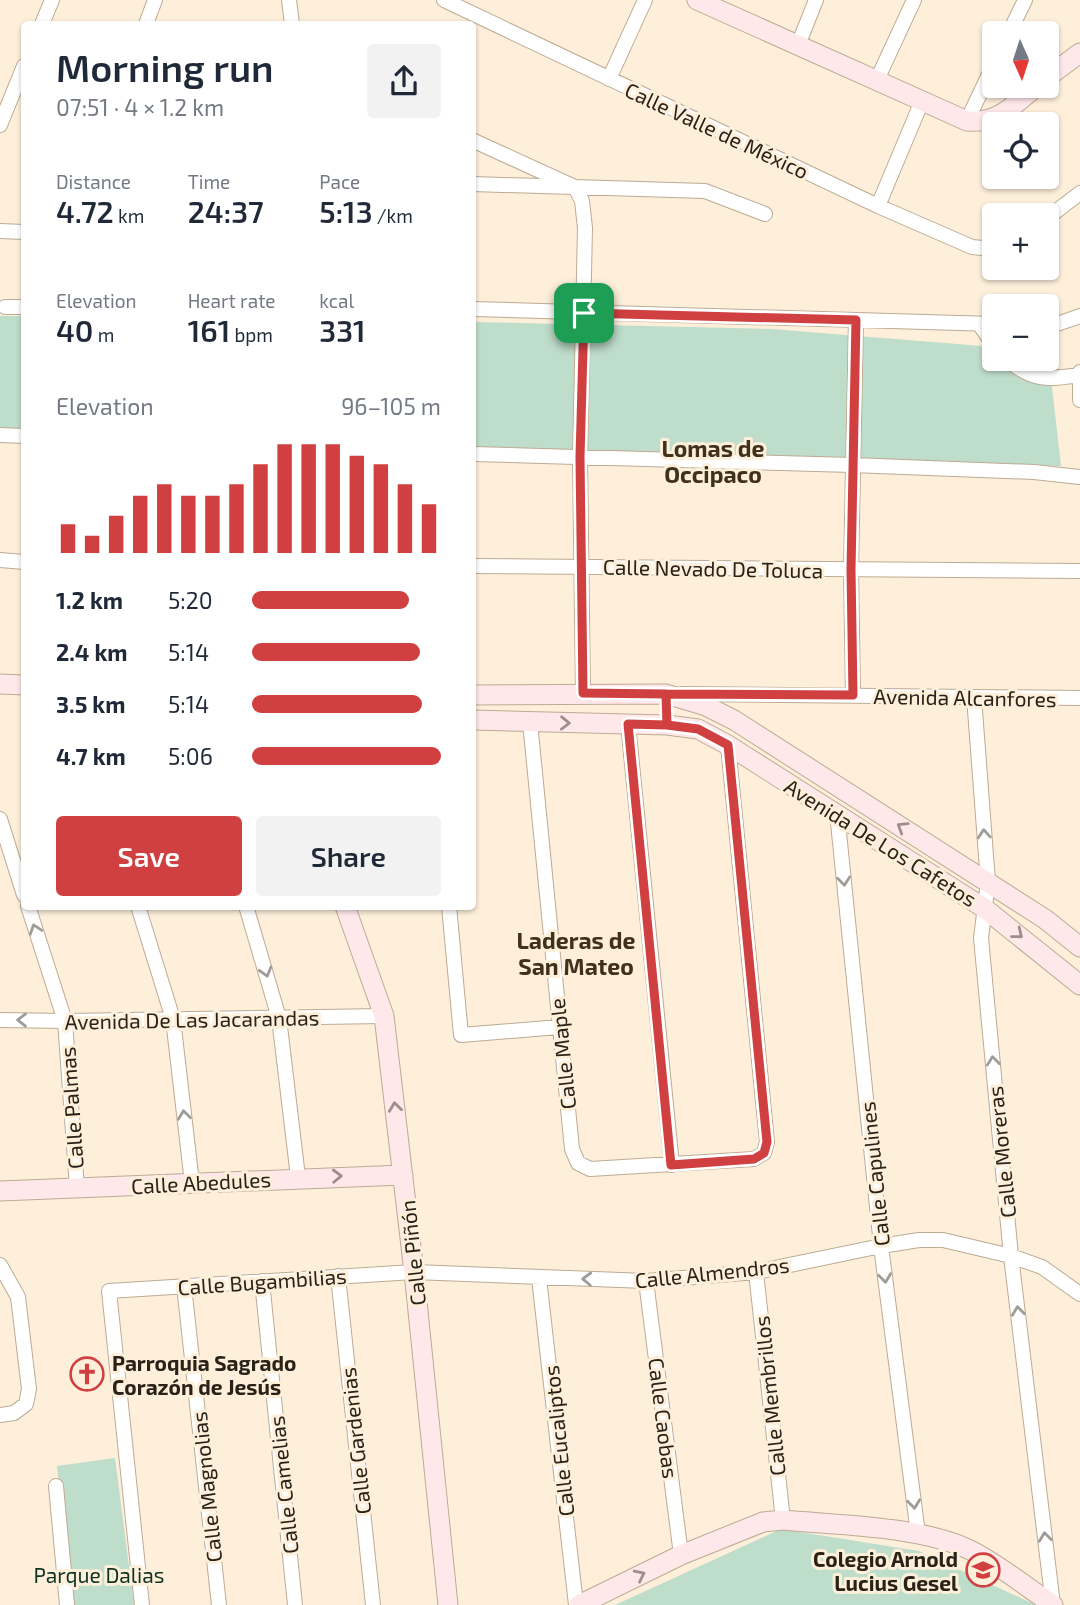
<!DOCTYPE html>
<html lang="en">
<head>
<meta charset="utf-8">
<style>
	body { margin:0; font-family:"Exo 2",sans-serif; background:#f2f2f3; color:#1f2937; height:100vh; display:flex; flex-direction:column; font-size:26px; white-space:nowrap }
	* { box-sizing:border-box; margin:0 }
	p { font-size:23px; color:#747a83 }
	.icon { flex:none; width:38px; height:38px; fill:none; stroke:currentColor; stroke-width:2; stroke-linecap:round; stroke-linejoin:round }
	.map { position:relative; flex:1; overflow:hidden }
	.drawer { position:absolute; left:21px; top:21px; width:455px; height:889px; display:flex; flex-direction:column; background:#fff; border-radius:7px; box-shadow:0 2px 5px #0004 }
	.drawer>* { flex:none }
	.needle { width:46px; rotate:177deg }
	.tools { position:absolute; left:982px; top:21px; display:grid; gap:14px }
	.tools a { display:grid; place-items:center; width:77px; height:77px; border-radius:7px; background:#fff; box-shadow:0 2px 5px #0004; font-size:35px }
	.pin { position:absolute; display:grid; place-items:center; width:60px; height:60px; color:#fff; margin:-30px; border-radius:14px; box-shadow:0 4px 10px #0006 }
	.round { display:grid; place-items:center; flex:none; width:74px; height:74px; border-radius:7px; background:#f2f2f3 }
	.head { display:flex; align-items:center; justify-content:space-between; height:119px; padding:0 35px }
	h1 { font-size:38px; font-weight:600; line-height:52px }
	.figures { display:grid; grid-template-columns:repeat(3,1fr); gap:10px; height:119px; padding:7px 35px }
	.figures div { display:grid; align-content:center }
	.figures b { font-size:30px; font-weight:600 }
	.figures small { font-size:19px; font-weight:400 }
	.figures p { font-size:19px }
	.chart { height:196px; padding:14px 35px }
	.chart p { display:flex; justify-content:space-between }
	.chart svg { width:100%; height:126px; margin-top:7px; stroke:#d04040; stroke-width:6 }
	.primary-button { display:flex; gap:14px; margin-top:auto; padding:14px 35px }
	.primary-button a { flex:1; height:80px; border-radius:7px; background:#d04040; color:#fff; font-size:28px; font-weight:600; line-height:80px; text-align:center }
	.primary-button a+a { background:#f2f2f3; color:#1f2937 }
	ul { padding:0 35px; list-style:none; font-size:23px }
	li { display:grid; grid-template-columns:112px 84px 1fr; align-items:center; height:52px }
	li i { height:18px; border-radius:9px; background:#d04040 }
	.map>svg:first-child { display:block }
	.green { fill:#bfddcb }
	.lines { fill:none; stroke-linecap:round; stroke-linejoin:round }
	.street-casing { stroke:#bdab93; stroke-width:16 }
	.secondary-casing { stroke:#bdab93; stroke-width:21 }
	.street { stroke:#fff; stroke-width:14 }
	.secondary { stroke:#ffe8ea; stroke-width:19 }
	.oneway { stroke:#9f8f8c }
	.oneway2 { stroke:#9f9c98 }
	.route-casing { stroke:#fff; stroke-width:14 }
	.route { stroke:#d04040; stroke-width:9 }
	.labels { text-anchor:middle; dominant-baseline:central; stroke-width:6; stroke-linejoin:round; paint-order:stroke }
	.street-label { font-size:21px; fill:#292219; stroke:#fdefda }
	.poi-label { font-size:21px; font-weight:bold; fill:#292219; stroke:#fdefda; text-anchor:start }
	.park-label { font-size:21px; fill:#0e3322; stroke:#fdefda }
	.neighbourhood-label { font-size:23px; font-weight:bold; fill:#3f311c; stroke:#fdefda }
</style>
</head>
<body>
<div class="map">
<svg width="1080" height="1605" viewBox="0 0 1080 1605">
	<rect width="100%" height="100%" fill="#fdefda"/>
	<path class="green" d="M0,316H24V437L0,436Z
		M473,322L772,329L994,347V359H1046L1048,352L1061,466L473,449Z
		M115,1458L134,1605H72L57,1466Z
		M781,1529L919,1551L1036,1605H615Z"/>
	<g class="lines">
		<defs>
			<path id="street" d="M289,0L292,24
				M444,0L878,206L972,247L994,249
				M42,24L52,0
				M146,24L155,0
				M1009,33L1025,0
				M798,45L816,0
				M609,79L645,0
				M876,82L914,0
				M967,121L994,64
				M0,125L24,66
				M472,140L575,187L582,201L585,228L580,457L583,693
				M472,184L705,191L765,214
				M878,206L922,101
				M1046,219L1080,193
				M0,231L24,232
				M5,307H24
				M472,309L994,324
				M979,324L994,345
				M1046,324H1057L1080,316
				M1006,359C1033,381 1046,380 1079,375
				M1080,372V400
				M0,435L24,436
				M472,454L852,465L1034,472L1080,477
				M0,560L24,562
				M472,566L1080,571
				M682,694L1080,698
				M853,695L851,570L856,320
				M974,697L988,882L981,938L1011,1256L1053,1605
				M530,722L572,1149L578,1163L590,1169L754,1159L764,1153L767,1142L728,745
				M628,724L672,1165
				M837,813L881,1246L918,1534
				M0,819L24,895
				M28,906L65,1021L77,1188
				M138,906L173,1019L192,1183
				M246,906L279,1018L298,1177
				M449,906L461,1035L559,1027
				M0,1020L65,1021L384,1016
				M0,1265L18,1297L29,1389L26,1404L14,1413L0,1415
				M756,1272L783,1520
				M338,1276L373,1605
				M539,1278L576,1605
				M262,1281L295,1605
				M646,1281L681,1555
				M184,1286L219,1605
				M56,1486L67,1605
				M142,1605L109,1291L414,1272L646,1281L756,1272L881,1246L919,1240H943L1011,1256L1042,1267L1080,1294"/>
			<path id="secondary" d="M697,0L967,121C999,124 1013,105 1037,86
				M1046,78L1080,53
				M0,684L24,685
				M472,695L666,694L706,706L734,720L1045,919L1080,947
				M472,720L667,725L698,729L728,745L984,908L1080,985
				M345,906L384,1016L414,1272L448,1605
				M0,1191L403,1175
				M579,1605L681,1555L763,1522L783,1520C837,1525 919,1526 968,1549C994,1561 1028,1588 1053,1605"/>
		</defs>
		<use href="#street" class="street-casing"/>
		<use href="#secondary" class="secondary-casing"/>
		<use href="#street" class="street"/>
		<use href="#secondary" class="secondary"/>
	</g>
	<defs><path id="oneway-chevron" d="M-2-3.5L2.5 0L-2 3.5" fill="none" stroke-width="1.6" stroke-linecap="round" stroke-linejoin="round" transform="scale(1.75)"/></defs>
	<g class="oneway">
		<use href="#oneway-chevron" transform="translate(565 723) rotate(1)"/>
		<use href="#oneway-chevron" transform="translate(902 827) rotate(-148)"/>
		<use href="#oneway-chevron" transform="translate(1018 934) rotate(39)"/>
		<use href="#oneway-chevron" transform="translate(395 1107) rotate(-97)"/>
		<use href="#oneway-chevron" transform="translate(337 1176) rotate(-2)"/>
		<use href="#oneway-chevron" transform="translate(640 1575) rotate(-26)"/>
	</g>
	<g class="oneway2">
		<use href="#oneway-chevron" transform="translate(984 834) rotate(-94)"/>
		<use href="#oneway-chevron" transform="translate(844 881) rotate(84)"/>
		<use href="#oneway-chevron" transform="translate(35 929) rotate(-108)"/>
		<use href="#oneway-chevron" transform="translate(266 972) rotate(74)"/>
		<use href="#oneway-chevron" transform="translate(22 1020) rotate(-179)"/>
		<use href="#oneway-chevron" transform="translate(993 1061) rotate(-96)"/>
		<use href="#oneway-chevron" transform="translate(184 1115) rotate(-97)"/>
		<use href="#oneway-chevron" transform="translate(885 1278) rotate(83)"/>
		<use href="#oneway-chevron" transform="translate(587 1279) rotate(-178)"/>
		<use href="#oneway-chevron" transform="translate(1018 1311) rotate(-97)"/>
		<use href="#oneway-chevron" transform="translate(914 1504) rotate(83)"/>
		<use href="#oneway-chevron" transform="translate(1045 1537) rotate(-97)"/>
	</g>
	<g class="lines">
		<defs>
			<path id="route" d="M584,313L580,457L583,693L666,694L667,725L698,729L728,745L767,1142L764,1153L754,1159L671,1165L628,724L667,725L666,694L853,695L851,570L856,320L584,313"/>
		</defs>
		<use href="#route" class="route-casing"/>
		<use href="#route" class="route"/>
	</g>
	<defs>
		<symbol id="church-ring" viewBox="-11 -11 22 22"><circle r="9.5" fill="#fdefda" stroke="#d04040" stroke-width="1.5"/><path d="M-1.2-6h2.4v3.5h3.3v2.4h-3.3V6h-2.4V-.1h-3.3v-2.4h3.3Z" fill="#d04040"/></symbol>
		<symbol id="school-ring" viewBox="-11 -11 22 22"><circle r="9.5" fill="#fdefda" stroke="#d04040" stroke-width="1.5"/><path d="M0-5L7-2L0 1L-7-2ZM-4 1L0 2.5L4 1V4Q0 6-4 4Z" fill="#d04040"/></symbol>
	</defs>
	<g fill-rule="evenodd">
		<use href="#church-ring" x="68" y="1355" width="38" height="38"/>
		<use href="#school-ring" x="964" y="1551" width="38" height="38"/>
	</g>
	<g class="labels">
		<g class="street-label">
			<text transform="translate(717 130) rotate(25)">Calle Valle de México</text>
			<text transform="translate(713 568) rotate(1)">Calle Nevado De Toluca</text>
			<text transform="translate(965 697) rotate(1)">Avenida Alcanfores</text>
			<text transform="translate(881 842) rotate(32)">Avenida De Los Cafetos</text>
			<text transform="translate(192 1019) rotate(-1)">Avenida De Las Jacarandas</text>
			<text transform="translate(562 1054) rotate(-96)">Calle Maple</text>
			<text transform="translate(71 1108) rotate(-94)">Calle Palmas</text>
			<text transform="translate(1001 1152) rotate(-96)">Calle Moreras</text>
			<text transform="translate(874 1174) rotate(-96)">Calle Capulines</text>
			<text transform="translate(201 1182) rotate(-3)">Calle Abedules</text>
			<text transform="translate(412 1253) rotate(-96)">Calle Piñón</text>
			<text transform="translate(712 1272) rotate(-6)">Calle Almendros</text>
			<text transform="translate(262 1281) rotate(-4)">Calle Bugambilias</text>
			<text transform="translate(769 1396) rotate(-96)">Calle Membrillos</text>
			<text transform="translate(664 1418) rotate(83)">Calle Caobas</text>
			<text transform="translate(355 1441) rotate(-96)">Calle Gardenias</text>
			<text transform="translate(558 1441) rotate(-96)">Calle Eucaliptos</text>
			<text transform="translate(283 1485) rotate(-96)">Calle Camelias</text>
			<text transform="translate(206 1487) rotate(-96)">Calle Magnolias</text>
		</g>
		<g class="poi-label">
			<text x="112" y="1362">Parroquia Sagrado<tspan x="112" dy="24">Corazón de Jesús</tspan></text>
			<text x="958" y="1558" text-anchor="end">Colegio Arnold<tspan x="958" dy="24">Lucius Gesel</tspan></text>
		</g>
		<g class="park-label">
			<text x="99" y="1574">Parque Dalias</text>
		</g>
		<g class="neighbourhood-label">
			<text x="713" y="448">Lomas de<tspan x="713" dy="26">Occipaco</tspan></text>
			<text x="576" y="940">Laderas de<tspan x="576" dy="26">San Mateo</tspan></text>
		</g>
	</g>
</svg>
<div class="tools">
<a><svg class="needle" viewBox="-14 -14 28 28"><path d="M0-13l5 13h-10z" fill="#e53935"/><path d="M0 13l5-13h-10z" fill="#747a83"/></svg></a>
<a><svg class="icon" aria-label="locate" viewBox="0 0 24 24"><circle cx="12" cy="12" r="6"/><path d="M12 2v4M12 18v4M2 12h4M18 12h4"/></svg></a>
<a>+</a>
<a>−</a>
</div>
<div class="pin" style="left:584px;top:313px;background:#1e9e55"><svg class="icon" aria-label="arrive" viewBox="0 0 24 24"><path d="M6 21V4h12l-3 4 3 4H6"/></svg></div>
<section class="drawer">
<div class="head"><div><h1>Morning run</h1><p>07:51 · 4 × 1.2 km</p></div><a class="round"><svg class="icon" aria-label="share" viewBox="0 0 24 24"><path d="M12 15V3M7 8l5-5 5 5M5 13v7h14v-7"/></svg></a></div>
<div class="figures">
<div><p>Distance</p><b>4.72<small> km</small></b></div>
<div><p>Time</p><b>24:37</b></div>
<div><p>Pace</p><b>5:13<small> /km</small></b></div>
</div>
<div class="figures">
<div><p>Elevation</p><b>40<small> m</small></b></div>
<div><p>Heart rate</p><b>161<small> bpm</small></b></div>
<div><p>kcal</p><b>331</b></div>
</div>
<div class="chart"><p><span>Elevation</span>96–105 m</p>
<svg viewBox="0 0 160 44" preserveAspectRatio="none"><path d="M5 44V34M15 44V38M25 44V31M35 44V24M45 44V20M55 44V24M65 44V24M75 44V20M85 44V13M95 44V6M105 44V6M115 44V6M125 44V10M135 44V13M145 44V20M155 44V27"/></svg>
</div>
<ul>
<li><b>1.2 km</b>5:20<i style="width:83%"></i></li>
<li><b>2.4 km</b>5:14<i style="width:89%"></i></li>
<li><b>3.5 km</b>5:14<i style="width:90%"></i></li>
<li><b>4.7 km</b>5:06<i style="width:100%"></i></li>
</ul>
<div class="primary-button"><a>Save</a><a>Share</a></div>
</section>
</div>
</body>
</html>
